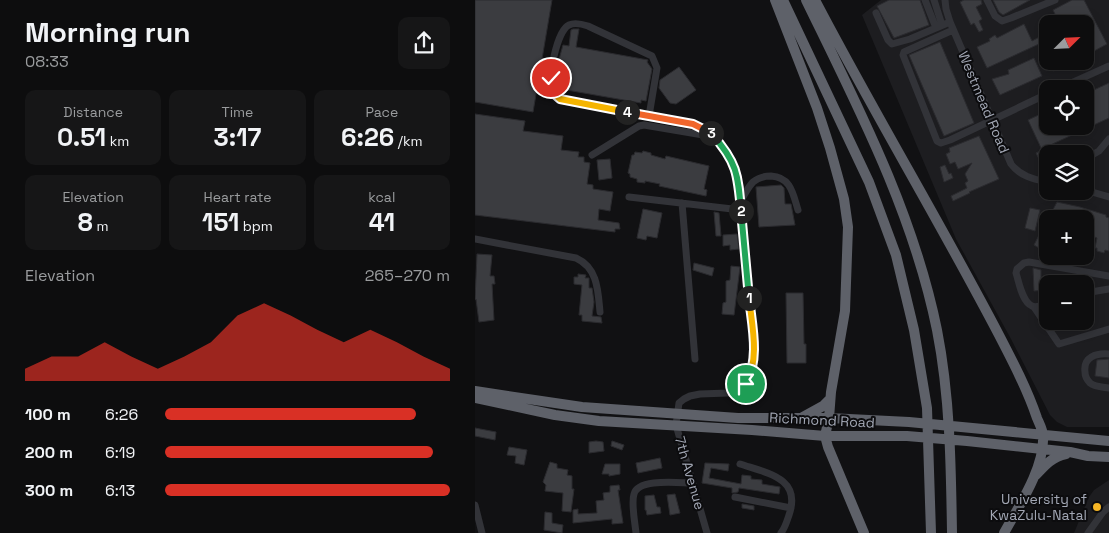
<!DOCTYPE html>
<html lang="en">
<head>
<meta charset="utf-8">
<style>
	body { margin:0; font-family:"Space Grotesk",sans-serif; background:#161617; color:#f1f3f6; height:100vh; display:flex; flex-direction:column; font-size:19px; white-space:nowrap }
	* { box-sizing:border-box; margin:0 }
	p { font-size:16px; color:#9a9c9e }
	.icon { flex:none; width:28px; height:28px; fill:none; stroke:currentColor; stroke-width:2; stroke-linecap:round; stroke-linejoin:round }
	.map { position:relative; flex:1; overflow:hidden }
	.sheet { display:flex; flex-direction:column; background:#0d0d0e; width:475px }
	.sheet>* { flex:none }
	.needle { width:32px; rotate:66deg }
	.tools { position:absolute; left:564px; top:15px; display:grid; gap:10px }
	.tools a { display:grid; place-items:center; width:55px; height:55px; border-radius:10px; background:#0d0d0e; box-shadow:0 2px 12px #0003,0 0 0 1px #2d2d2e; font-size:25px }
	.pin { position:absolute; display:grid; place-items:center; width:42px; height:42px; color:#fff; margin:-21px; border:2px solid #fff; border-radius:50%; box-shadow:0 1px 5px #0007 }
	.km { position:absolute; width:25px; height:25px; margin:-12px; border-radius:50%; background:#222; color:#fff; font-size:14px; line-height:25px; text-align:center }
	.round { display:grid; place-items:center; flex:none; width:52px; height:52px; border-radius:10px; background:#161617 }
	.overview { display:flex; align-items:center; justify-content:space-between; height:85px; padding:0 25px }
	h1 { font-size:28px; font-weight:600; line-height:38px }
	.stats { display:grid; grid-template-columns:repeat(3,1fr); gap:8px; height:85px; padding:5px 25px }
	.stats div { display:grid; align-content:center; border-radius:10px; background:#161617; text-align:center }
	.stats b { font-size:25px; font-weight:600 }
	.stats small { font-size:14px; font-weight:400 }
	.stats p { font-size:14px }
	.chart { height:140px; padding:10px 25px }
	.chart p { display:flex; justify-content:space-between }
	.chart svg { width:100%; height:90px; margin-top:5px; fill:#d93025; opacity:.7 }
	ul { padding:0 25px; list-style:none; font-size:16px }
	li { display:grid; grid-template-columns:80px 60px 1fr; align-items:center; height:38px }
	li i { height:12px; border-radius:6px; background:#d93025 }
	main { display:flex; flex:1; min-height:0 }
	.map>svg:first-child { display:block }
	.built { fill:#1d1d20; fill-rule:evenodd }
	.building { fill:#3b3c40; stroke:#2b2b2f }
	.lines { fill:none; stroke-linecap:round; stroke-linejoin:round }
	.minor { stroke:#323338; stroke-width:7 }
	.highway { stroke:#5e6169; stroke-width:10 }
	.split-1-casing { stroke:#fff; stroke-width:10 }
	.split-2-casing { stroke:#fff; stroke-width:10 }
	.split-3-casing { stroke:#fff; stroke-width:10 }
	.split-4-casing { stroke:#fff; stroke-width:10 }
	.split-5-casing { stroke:#fff; stroke-width:10 }
	.split-1 { stroke:#f5b400; stroke-width:6 }
	.split-2 { stroke:#22a559; stroke-width:6 }
	.split-3 { stroke:#22a559; stroke-width:6 }
	.split-4 { stroke:#f0652b; stroke-width:6 }
	.split-5 { stroke:#f5b400; stroke-width:6 }
	.poi-dot { fill:#f7b625; stroke:#0c0c0e; stroke-width:2 }
	.labels { text-anchor:middle; dominant-baseline:central; stroke-width:4; stroke-linejoin:round; paint-order:stroke }
	.street-label { font-size:14px; fill:#a2a7b4; stroke:#0c0c0e }
	.poi-label { font-size:14px; fill:#a2a7b4; stroke:#0c0c0e; text-anchor:end }
</style>
</head>
<body>
<main>
<section class="sheet">
<div class="overview"><div><h1>Morning run</h1><p>08:33</p></div><a class="round"><svg class="icon" aria-label="share" viewBox="0 0 24 24"><path d="M12 15V3M7 8l5-5 5 5M5 13v7h14v-7"/></svg></a></div>
<div class="stats">
<div><p>Distance</p><b>0.51<small> km</small></b></div>
<div><p>Time</p><b>3:17</b></div>
<div><p>Pace</p><b>6:26<small> /km</small></b></div>
</div>
<div class="stats">
<div><p>Elevation</p><b>8<small> m</small></b></div>
<div><p>Heart rate</p><b>151<small> bpm</small></b></div>
<div><p>kcal</p><b>41</b></div>
</div>
<div class="chart"><p><span>Elevation</span>265–270 m</p>
<svg viewBox="0 0 160 44" preserveAspectRatio="none"><path d="M0 44V38L10 32L20 32L30 25L40 32L50 38L60 32L70 25L80 12L90 6L100 12L110 19L120 25L130 19L140 25L150 32L160 38V44z"/></svg>
</div>
<ul>
<li><b>100 m</b>6:26<i style="width:88%"></i></li>
<li><b>200 m</b>6:19<i style="width:94%"></i></li>
<li><b>300 m</b>6:13<i style="width:100%"></i></li>
</ul>
</section>
<div class="map">
<svg width="634" height="533" viewBox="0 0 634 533">
	<rect width="100%" height="100%" fill="#111113"/>
	<path class="built" d="M406,0H634V427H592L582,422L575,415L536,339L481,239L387,15ZM572,24H610V61H572ZM572,89H610V126H572ZM572,154H610V191H572ZM572,219H610V256H572ZM572,284H610V321H572Z
		M634,480V533H599L614,497L619,490Z"/>
	<path class="building" d="M0,0H77L58,112L0,102Z
		M414,0H445L454,25L419,38L402,6Z
		M489,0H506L507,4L501,7L507,19L504,21L508,30L504,32L499,23L496,25L485,2Z
		M518,0H555L528,15L524,12Z
		M597,0H609L632,44L610,56V24H585L578,10Z
		M549,24L557,41L572,33V60L564,44L512,68L502,47L515,41L514,39L520,35L522,38Z
		M98,29H104L101,47L173,60L172,62L177,69L171,101L166,100V103L86,89L90,69L82,67L88,45L94,46L96,30Z
		M465,42L499,123L469,136L434,55Z
		M559,58L567,76L525,95L517,79L534,74L533,70Z
		M573,61H597L578,71Z
		M204,67L221,90L201,104L195,103L184,88L185,80Z
		M634,83V118L571,147L574,154H572V160L566,163L561,153L567,150L553,120L572,111V126H610V94Z
		M0,114L50,121L48,131L88,136L86,150L104,152L103,157H109V162L115,163L112,184L118,185V189L138,192L135,211L124,209L123,220L144,223L145,229H140V232L0,215Z
		M504,136L524,179L494,192L495,193L478,201L476,196L492,188L490,183L493,181L490,174L497,163L483,169L480,162L475,164L471,154L475,152L474,148Z
		M168,151L176,153V155L190,159L191,156L234,166L229,189L232,190L231,196L184,186L185,184L170,181V183L162,182V179L155,177V174L153,173L157,155H159L160,152L167,153Z
		M135,159L137,178L124,180L122,160Z
		M470,165L474,174L476,173L478,178L469,182L465,167Z
		M306,185L309,188L310,204H316L320,225L284,227L281,187Z
		M582,202L605,207L631,215V217L634,218V251L630,250L629,253L622,251V248H620L622,238L610,233V219H606L607,215L604,214L605,212L597,210L592,219H573Z
		M555,208L565,210L560,231L550,228Z
		M168,209L187,213L182,238L172,236L171,240L162,238Z
		M239,212L244,213L246,236H241Z
		M572,219V246L565,243L564,248L559,245Z
		M262,234L264,249L255,250V245L248,246V235Z
		M2,254L17,255L15,276H19L20,284H17L19,320L4,322L1,299L0,300Z
		M219,263L239,268L237,276L218,270Z
		M256,266L265,267L259,315L247,314L248,303L251,302V281L255,280Z
		M558,268L566,270V278H579V284H572V290L559,291Z
		M103,274L111,275L110,278H114V288H117L119,302L117,316L126,317L127,323L107,321V315H104L107,285L99,284V277H103Z
		M311,293H328L329,344H331V363H312Z
		M634,359V378L620,376L622,360Z
		M0,428L21,432L20,440L0,436Z
		M121,441L128,442L129,451L114,453V442Z
		M137,441L149,445L147,450L136,446Z
		M34,447L52,450L49,465L40,463L41,456L32,455Z
		M185,458L187,468L163,473L161,463Z
		M75,462L82,464V468L93,470L92,475L97,476V489H99L96,512L87,511L88,493L70,491L71,485L68,482Z
		M230,463L254,464L253,471L236,468L234,478L266,484L267,475L276,476V479L287,480V484L305,487L304,494L264,488L263,492L257,493V488L227,483Z
		M130,464H145V474L134,476V474H127Z
		M144,485L145,490H143L148,523L137,524V519L98,523V510L103,509V514L122,513L121,501L129,500L128,493L135,492V486Z
		M200,494L205,513L195,515L192,495Z
		M179,495L182,507H185L186,513L172,515L171,510H170V496Z
		M267,504L279,506V510L267,508Z
		M70,512L77,513V523L88,525L87,533L69,530Z"/>
	<g class="lines">
		<path class="minor" d="M450,0L461,28
			M459,0L467,25
			M470,0L471,9L475,22L536,164C545,176 558,179 572,182
			M512,0L520,16L527,21L536,18L580,0
			M401,13L413,40L417,44L435,39L475,22
			M478,30L429,52L428,55L462,141L466,143L475,140L572,94
			M583,89L634,66
			M174,116L182,68L177,56L113,26C107,24 100,22 94,25C82,30 72,80 77,91C79,96 84,99 89,101L226,127C242,136 256,155 262,173L279,346L278,368L275,375L267,388L253,393L225,394L215,396L209,399L204,403L201,425L232,533
			M117,155L164,126L169,125L240,137
			M610,159L624,151L634,139
			M610,190L634,197
			M611,190L613,158
			M154,197L266,210
			M265,202C269,196 273,187 278,182C283,178 290,176 296,176C316,177 318,194 323,210
			M207,203L220,359
			M0,239L101,258C123,268 123,291 125,312
			M610,293L634,289
			M572,304C568,305 561,308 557,306C547,302 544,282 541,273L542,269L549,263L554,262L634,276
			M559,307L584,344L634,329
			M634,354C621,353 608,357 610,372C610,376 612,380 615,383C620,387 628,387 634,388
			M265,464C292,473 327,478 314,515C312,521 310,528 306,533
			M260,497L316,508
			M0,505L7,533
			M161,533C160,523 156,503 159,494C163,478 204,483 217,483
			M613,533L628,512L634,507"/>
		<path class="highway" d="M300,0L342,108L355,148L369,199L373,227L370,311L356,392L354,418L350,436L353,447L389,533
			M308,0L394,182L421,255L439,330L452,408L456,533
			M331,0C383,107 438,212 462,330C475,396 476,465 477,533
			M340,0C399,113 465,222 524,335C538,362 552,389 562,418C564,423 568,430 568,436C570,467 544,506 529,533
			M0,391L107,407L263,418H354L434,422L634,441
			M0,398L80,415L124,421L277,430L350,436H432L492,441L595,452L613,456L634,457
			M328,417L348,406L355,399
			M561,475C570,465 577,457 591,454"/>
	</g>
	<g class="lines">
		<defs>
			<path id="split-1" d="M271,384C285,358 277,326 274,298"/>
			<path id="split-2" d="M266,211L274,298"/>
			<path id="split-3" d="M236,133C262,162 263,174 266,211"/>
			<path id="split-4" d="M152,112L218,124L236,133"/>
			<path id="split-5" d="M76,78L77,92L85,99L152,112"/>
		</defs>
		<use href="#split-1" class="split-1-casing"/>
		<use href="#split-2" class="split-2-casing"/>
		<use href="#split-3" class="split-3-casing"/>
		<use href="#split-4" class="split-4-casing"/>
		<use href="#split-5" class="split-5-casing"/>
		<use href="#split-1" class="split-1"/>
		<use href="#split-2" class="split-2"/>
		<use href="#split-3" class="split-3"/>
		<use href="#split-4" class="split-4"/>
		<use href="#split-5" class="split-5"/>
	</g>
	<circle class="poi-dot" cx="622" cy="507" r="5"/>
	<g class="labels">
		<g class="street-label">
			<text transform="translate(509 102) rotate(67)">Westmead Road</text>
			<text transform="translate(347 420) rotate(3)">Richmond Road</text>
			<text transform="translate(215 473) rotate(74)">7th Avenue</text>
		</g>
		<g class="poi-label">
			<text x="612" y="499">University of<tspan x="612" dy="16">KwaZulu-Natal</tspan></text>
		</g>
	</g>
</svg>
<div class="tools">
<a><svg class="needle" viewBox="-14 -14 28 28"><path d="M0-13l5 13h-10z" fill="#e53935"/><path d="M0 13l5-13h-10z" fill="#9a9c9e"/></svg></a>
<a><svg class="icon" aria-label="locate" viewBox="0 0 24 24"><circle cx="12" cy="12" r="6"/><path d="M12 2v4M12 18v4M2 12h4M18 12h4"/></svg></a>
<a><svg class="icon" aria-label="layers" viewBox="0 0 24 24"><path d="M12 4l9 5-9 5-9-5zM3 14l9 5 9-5"/></svg></a>
<a>+</a>
<a>−</a>
</div>
<div class="pin" style="left:271px;top:384px;background:#1e9e55"><svg class="icon" aria-label="arrive" viewBox="0 0 24 24"><path d="M6 21V4h12l-3 4 3 4H6"/></svg></div>
<div class="pin" style="left:76px;top:78px;background:#d93025"><svg class="icon" aria-label="check" viewBox="0 0 24 24"><path d="M5 12l5 5 9-10"/></svg></div>
<b class="km" style="left:274px;top:298px">1</b>
<b class="km" style="left:266px;top:211px">2</b>
<b class="km" style="left:236px;top:133px">3</b>
<b class="km" style="left:152px;top:112px">4</b>
</div>
</main>
</body>
</html>
